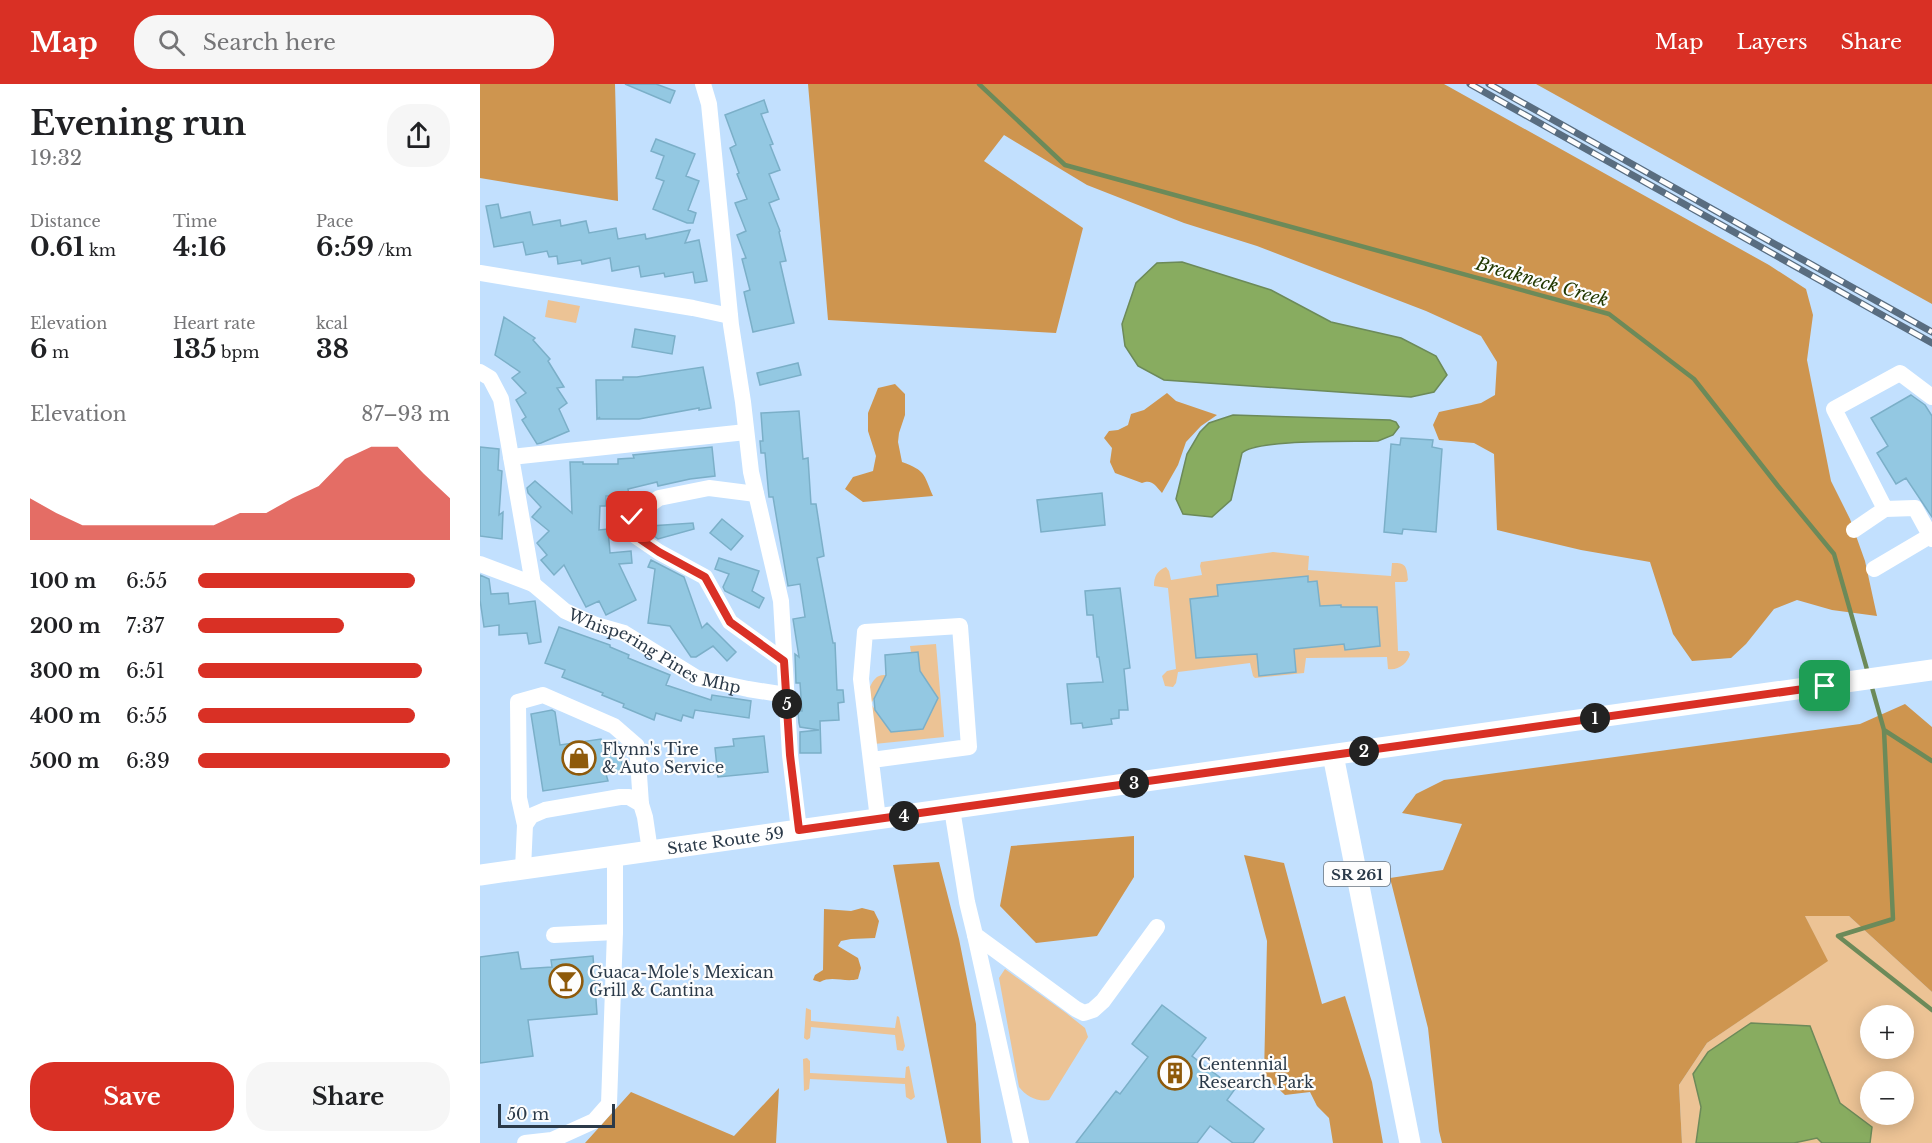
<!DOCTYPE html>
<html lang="en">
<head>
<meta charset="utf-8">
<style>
	body { margin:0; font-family:"Libre Baskerville",serif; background:#f6f6f6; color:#202124; height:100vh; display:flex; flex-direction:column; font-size:22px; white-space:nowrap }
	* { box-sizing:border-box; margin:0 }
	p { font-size:20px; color:#757577 }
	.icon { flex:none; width:33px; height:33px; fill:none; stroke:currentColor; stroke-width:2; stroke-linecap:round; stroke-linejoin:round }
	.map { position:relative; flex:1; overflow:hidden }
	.panel { display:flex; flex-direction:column; background:#fff; width:480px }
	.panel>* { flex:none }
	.buttons { position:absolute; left:1380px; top:921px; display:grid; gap:12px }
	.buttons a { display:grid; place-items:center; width:54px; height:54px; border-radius:50%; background:#fff; box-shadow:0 3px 15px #0003; font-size:30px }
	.scale { position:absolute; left:18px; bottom:15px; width:117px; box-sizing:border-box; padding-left:6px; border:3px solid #2b3a49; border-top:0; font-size:16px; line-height:21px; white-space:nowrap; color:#2b3a49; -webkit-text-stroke:4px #fdfdfd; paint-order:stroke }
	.pin { position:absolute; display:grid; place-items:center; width:51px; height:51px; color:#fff; margin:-26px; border-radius:12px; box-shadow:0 3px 9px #0006 }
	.km { position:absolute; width:30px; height:30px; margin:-15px; border-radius:50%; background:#222; color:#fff; font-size:16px; line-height:30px; text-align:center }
	.round { display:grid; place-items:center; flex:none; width:63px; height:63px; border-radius:24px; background:#f6f6f6 }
	.headline { display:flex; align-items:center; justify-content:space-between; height:102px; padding:0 30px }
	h1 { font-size:33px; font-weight:700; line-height:45px }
	.figures { display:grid; grid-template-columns:repeat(3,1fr); gap:9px; height:102px; padding:6px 30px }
	.figures div { display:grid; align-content:center }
	.figures b { font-size:26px; font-weight:700 }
	.figures small { font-size:16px; font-weight:400 }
	.figures p { font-size:16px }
	.chart { height:168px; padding:12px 30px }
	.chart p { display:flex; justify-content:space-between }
	.chart svg { width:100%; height:108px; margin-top:6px; fill:#d93025; opacity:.7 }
	.action { display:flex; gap:12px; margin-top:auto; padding:12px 30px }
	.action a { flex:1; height:69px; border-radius:24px; background:#d93025; color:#fff; font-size:24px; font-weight:700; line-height:69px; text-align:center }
	.action a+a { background:#f6f6f6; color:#202124 }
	ul { padding:0 30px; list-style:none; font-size:20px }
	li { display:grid; grid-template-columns:96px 72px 1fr; align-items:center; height:45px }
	li i { height:15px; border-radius:8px; background:#d93025 }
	header { display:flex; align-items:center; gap:36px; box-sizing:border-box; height:84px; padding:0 30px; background:#d93025; color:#fff }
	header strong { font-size:28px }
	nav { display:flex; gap:33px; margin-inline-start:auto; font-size:21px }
	.search { width:420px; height:54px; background:#f6f6f6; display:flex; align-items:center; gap:15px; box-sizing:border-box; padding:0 21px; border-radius:24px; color:#757577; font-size:22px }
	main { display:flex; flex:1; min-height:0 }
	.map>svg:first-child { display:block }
	.green { fill:#ecc395; fill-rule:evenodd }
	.forest { fill:#ce954f }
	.water { fill:#88ac60; stroke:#6c8a59; stroke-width:1.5 }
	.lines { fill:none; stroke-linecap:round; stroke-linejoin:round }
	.stream { stroke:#6c8a59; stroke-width:4.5 }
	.building { fill:#93c8e2; stroke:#7bafc8; stroke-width:1.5 }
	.minor { stroke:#fff; stroke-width:16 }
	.major { stroke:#fff; stroke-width:21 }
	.rail-casing { stroke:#596d80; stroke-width:7 }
	.rail { stroke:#fdfdfd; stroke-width:4.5; stroke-dasharray:14; stroke-linecap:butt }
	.route-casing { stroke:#fff; stroke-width:12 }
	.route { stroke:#d93025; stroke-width:8 }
	.labels { text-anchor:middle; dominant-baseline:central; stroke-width:4.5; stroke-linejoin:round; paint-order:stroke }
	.shield { fill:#fdfdfd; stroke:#6a747f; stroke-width:1.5 }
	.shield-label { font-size:15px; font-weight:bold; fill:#2b3a49 }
	.street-label { font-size:16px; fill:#2b3a49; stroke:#fdfdfd }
	.poi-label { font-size:16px; fill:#2b3a49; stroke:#fdfdfd; text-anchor:start }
	.water-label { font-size:18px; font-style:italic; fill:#223800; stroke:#fdfdfd }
</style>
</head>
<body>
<header>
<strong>Map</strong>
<div class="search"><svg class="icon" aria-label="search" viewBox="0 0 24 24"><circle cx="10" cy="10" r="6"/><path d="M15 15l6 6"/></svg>Search here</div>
<nav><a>Map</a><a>Layers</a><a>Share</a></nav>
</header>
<main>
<section class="panel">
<div class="headline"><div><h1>Evening run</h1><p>19:32</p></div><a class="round"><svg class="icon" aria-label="share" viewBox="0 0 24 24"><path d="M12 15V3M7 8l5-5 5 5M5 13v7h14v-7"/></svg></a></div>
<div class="figures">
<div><p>Distance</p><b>0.61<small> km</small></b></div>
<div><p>Time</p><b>4:16</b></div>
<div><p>Pace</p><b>6:59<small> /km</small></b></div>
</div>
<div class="figures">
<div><p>Elevation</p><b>6<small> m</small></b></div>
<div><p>Heart rate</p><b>135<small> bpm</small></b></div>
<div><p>kcal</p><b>38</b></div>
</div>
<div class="chart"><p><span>Elevation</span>87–93 m</p>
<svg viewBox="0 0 160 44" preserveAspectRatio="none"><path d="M0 44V27L10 33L20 38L30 38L40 38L50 38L60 38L70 38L80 33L90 33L100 27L110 22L120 11L130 6L140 6L150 17L160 27V44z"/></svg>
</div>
<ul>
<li><b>100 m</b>6:55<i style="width:86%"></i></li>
<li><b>200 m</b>7:37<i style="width:58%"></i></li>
<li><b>300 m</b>6:51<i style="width:89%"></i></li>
<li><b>400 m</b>6:55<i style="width:86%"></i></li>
<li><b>500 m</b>6:39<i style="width:100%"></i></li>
</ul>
<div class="action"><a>Save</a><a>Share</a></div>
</section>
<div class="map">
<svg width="1452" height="1059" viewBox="0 0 1452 1059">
	<rect width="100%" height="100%" fill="#c2e0fe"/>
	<path class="green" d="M68,216L100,222L96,239L65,233Z
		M793,468L829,472L828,486L911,492L912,479C926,478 927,483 928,496L926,498H915L918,567H928L930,570C928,579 918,587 908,585L907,573L826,574L824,589L775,594L773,592L770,579L698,588L696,599L693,603L685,602L682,592L687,587L696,585L688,504L674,502C674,492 677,487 686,483L689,487L691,496L722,491L720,482L721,478Z
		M456,560L464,653L394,660L390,603C393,596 397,590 406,591L391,620L411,648L443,645L458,614L440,587L438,568L431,569L430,562Z
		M1325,832H1369L1452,908V1059H1202L1199,1001L1227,959L1347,877ZM1390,932H1424V964H1390ZM1390,998H1424V1030H1390Z
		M525,885L586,929L605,944L608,953L569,1016C557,1018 546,1012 539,1003L519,894Z
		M326,924L331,926V937L342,938L415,944L417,932L419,933L425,962L423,967L417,966L415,951L331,943L330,954L327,956L324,954Z
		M327,974L330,977V989L425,994L426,983L429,982L435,1013L431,1016L426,1013L425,1000L330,995L329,1005L324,1007L323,975Z"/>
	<path class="forest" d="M0,0H135L138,117L0,94Z
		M328,0H964L1289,181L1326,205L1333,231L1327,276L1351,397L1370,435L1385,477L1397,532L1352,526L1317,516L1294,525L1266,560L1251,574L1212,577L1193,550L1170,478L1101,466L1017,446L1014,370L994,359L959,356L953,341L959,328L1001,319L1015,311L1017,278L1001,252L946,227L777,162L704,139L607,101L524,51L504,77L603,144L576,249L348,236Z
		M1056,0H1452V220Z
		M415,300L425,310V331L419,349L418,358L422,378C446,387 443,389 453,412L383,418L365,405L373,393L393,387L396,372L388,347V329L398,304Z
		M687,309L696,317L737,331L721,342L706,358L698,381L682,409C675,401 672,395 662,399L635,389L630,378L632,364L624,354L629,347L638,346L648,341L651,330L664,326Z
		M1425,620L1452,643V908L1369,832H1325L1348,877L1227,959L1199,1001L1202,1059H962L959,1047L948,944L910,794L963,786L982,740L922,729L936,710L964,696L1380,640Z
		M654,752V793L617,852L556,859L520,822L531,762Z
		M764,771L804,779L842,920L865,912L892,998L903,1059H853L849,1034L837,1022L830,1008L805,1011L784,991L787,857Z
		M459,778L479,855L496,940L501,1059H467L413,781Z
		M382,824L394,827L399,837L395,854L371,855L361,857L358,862L378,874L381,884L378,895C365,899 352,891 340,898L333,896L335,891L343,886L344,825L371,827Z
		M299,1004L296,1059H105L151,1008L254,1052Z"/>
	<path class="water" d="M702,178L791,206L851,238L921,254L956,272L967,291L954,308L931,313L684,296L658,282L645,262L642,240L656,199L677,179Z
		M753,331L910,336L916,338L919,343L913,351L898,357C873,358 776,355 762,369L751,416L732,433L703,430L696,415L707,370L720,348L729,339Z
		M1271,939L1330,942L1360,1019L1392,1043L1390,1059H1342L1337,1054L1314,1059H1216L1221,1023L1213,990L1228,968Z"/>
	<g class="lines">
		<path class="stream" d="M499,0L585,81L1129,230L1214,295L1298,402L1354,470L1388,589
			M1391,600L1404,646L1413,835L1358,852L1452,926
			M1404,646L1452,677"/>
	</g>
	<path class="building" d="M145,0H176L195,7L190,19Z
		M284,16L288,28L281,30L293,60L290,61L300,86L289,90L299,115L289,119L300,147L299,148L306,177L300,178L314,239L273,248L264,208L270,206L262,175L266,174L257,151L266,147L255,119L267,115L257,90L259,89L250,64L256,61L245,31Z
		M176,55L215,70L206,92L219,97L208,126L216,129L213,139H207L173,125L184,97L176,94L184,72L171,67Z
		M18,120L21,134L50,128L53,141L80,136L81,142L106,137L109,149L136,144L138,155L165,150L166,155L210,146L205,159L219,156L227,197L215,199L213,188L185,193L184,189L161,193L159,182L132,187L130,174L102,180L101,176L78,180L77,172L69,173L67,167L46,171L43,158L14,163L6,122Z
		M24,233L55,254L53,256L70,275L68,277L84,303L77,304L87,319L79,325L89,347L61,359L57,360L42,336L46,333L36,316L46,309L32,294L40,288L15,271Z
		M155,245L195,252L192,270L152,263Z
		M318,279L321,291L280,301L277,289Z
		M223,283L231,324L219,326V324L159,335H118L120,333L117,335L116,296H143V293H157Z
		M1431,311L1445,321L1452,332V433L1426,394L1416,400L1397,369L1408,362L1391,334Z
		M319,327L323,375L328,374L331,420H336L344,472L337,474L353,559H355L357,606H363L364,618L358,619L359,636L340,637L341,669H320V648L339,646L320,643L319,639L318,627H322L320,599H316L315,570L319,573L313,535L325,533L320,500L308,502L293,413H289L285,369H281L280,357H283L281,329Z
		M921,354L953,356L952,363L962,365L956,448L923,445L922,450L904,448L911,360L920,361Z
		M0,363L19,365L18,386L22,387L19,431L23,428L22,455L0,452Z
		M232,363L235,392L210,395L178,402L177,398L148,405L149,411L126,412V422H120L119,446L128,445L130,469L151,467L152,479L139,480L156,516L126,531L119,517L106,523L84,481L74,491L61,476L67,471L57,459L69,447L52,433L61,423L48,409L47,404L55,397L92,429L90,378H103V380H138V375L154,374L153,371Z
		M622,409L625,441L561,448L557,416Z
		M242,435L263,452L251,466L230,449Z
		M213,439L214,445L178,455L173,451L170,442Z
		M239,474L279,487L272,507L284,514L279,524L245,507L243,503L249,490L235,485Z
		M171,476L204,493L222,544L227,539L256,568L247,577L233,562L216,573H211L190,542L168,539L175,485L168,483Z
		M0,491L9,495L11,510L28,509L29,520L55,517L61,558L49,560L47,549L19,551V541L4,543L0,516Z
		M828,492V498L837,497L840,522L861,521V523H897L900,562L865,566L864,560L814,565L816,588L779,592L777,570L716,574L710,515L738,512L737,501Z
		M640,504L650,584L644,585L648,626H639V634L631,635L632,640L603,644L602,639L591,640L587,600L623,598L619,573H617L613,531H607L605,507Z
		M79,543L130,561V563L149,571L148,574L190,591L186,601L231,616L232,611L271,617L269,634L215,626L213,634L203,631L201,637L176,629L174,636L143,623L144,620L122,611L123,609L82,593L85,586L65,579Z
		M438,568L440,587L458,614L443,645L411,648L395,626L394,615L406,591L405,571Z
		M72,626L75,628L80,661L121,655L122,661L137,658L139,660L143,687L126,690L128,697L63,707L51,630Z
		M284,652L288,688L238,693L235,664L254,662L253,655Z
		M38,868L41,885L72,883L71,876L113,872L117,930L48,936L53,972L0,979V873Z
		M682,921L726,954L712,972L755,1005L747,1016L784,1045L773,1059H753L730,1042L717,1059H596L636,1007L640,1010L668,973L652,960Z"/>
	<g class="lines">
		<g class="minor">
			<path d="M223,0L229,20L251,241L263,318L271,388L301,517L310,671L319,746"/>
			<path d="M0,189L213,224L250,232"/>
			<path d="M0,288L10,294L21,315L53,500L0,480"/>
			<path d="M1452,313L1420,289L1354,325L1405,425L1435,424L1452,455"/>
			<path d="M31,373L266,348"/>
			<path d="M276,410L229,404L179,414L152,433L157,453L179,468L225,493L250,538L304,577"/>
			<path d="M1374,446L1405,425"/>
			<path d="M1394,485L1450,452"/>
			<path id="s1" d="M53,500L85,527L116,541L144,549L217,594L268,605L306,611"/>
			<path d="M392,676L489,663L480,542L385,548L381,595L398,735"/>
			<path d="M472,725L487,818L495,851L596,925L604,929L613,926L623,917L677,843"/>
			<path d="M45,741L39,714L38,618L63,611L134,642L157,662L161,720"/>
			<path d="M43,785L45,741L51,732L65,726L140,713H149L161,720L165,733L170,767"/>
			<path d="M74,851L135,848"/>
			<path d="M495,851L541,1059"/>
			<path d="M45,1059L72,1056L114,1037L129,1020L135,848V773"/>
		</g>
		<g class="major">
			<path d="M853,671L930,1059"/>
			<path id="s2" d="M0,791L1452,586"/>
		</g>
		<defs>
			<path id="rail" d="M990,0L1452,259
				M1009,0L1452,248"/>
		</defs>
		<use href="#rail" class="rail-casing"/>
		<use href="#rail" class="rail"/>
	</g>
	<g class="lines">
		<defs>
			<path id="route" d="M152,433L157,453L179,468L225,493L250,538L304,577L310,671L319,746L1345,602"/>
		</defs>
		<use href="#route" class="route-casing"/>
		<use href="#route" class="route"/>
	</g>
	<defs>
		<symbol id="shop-ring" viewBox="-11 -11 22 22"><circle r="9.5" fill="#fdfdfd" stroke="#8e5a0b" stroke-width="1.5"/><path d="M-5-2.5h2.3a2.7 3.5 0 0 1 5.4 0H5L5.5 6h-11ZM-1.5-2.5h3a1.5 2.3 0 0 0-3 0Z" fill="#8e5a0b"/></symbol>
		<symbol id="bar-ring" viewBox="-11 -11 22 22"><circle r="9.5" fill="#fdfdfd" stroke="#8e5a0b" stroke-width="1.5"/><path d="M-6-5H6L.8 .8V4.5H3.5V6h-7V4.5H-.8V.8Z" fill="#8e5a0b"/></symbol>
		<symbol id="building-ring" viewBox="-11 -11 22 22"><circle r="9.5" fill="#fdfdfd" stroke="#8e5a0b" stroke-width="1.5"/><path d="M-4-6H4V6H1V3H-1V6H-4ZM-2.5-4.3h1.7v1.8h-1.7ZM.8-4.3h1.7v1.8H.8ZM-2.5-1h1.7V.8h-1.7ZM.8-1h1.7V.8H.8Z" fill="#8e5a0b"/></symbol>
	</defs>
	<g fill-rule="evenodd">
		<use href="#shop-ring" x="80" y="655" width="38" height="38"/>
		<use href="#bar-ring" x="67" y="878" width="38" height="38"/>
		<use href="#building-ring" x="676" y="970" width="38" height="38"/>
	</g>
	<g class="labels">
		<rect class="shield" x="844" y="778" width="66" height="24" rx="4.5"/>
		<g class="shield-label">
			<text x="877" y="790">SR 261</text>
		</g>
		<g class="street-label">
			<text stroke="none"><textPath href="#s1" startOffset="141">Whispering Pines Mhp</textPath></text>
			<text stroke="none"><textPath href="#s2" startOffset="248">State Route 59</textPath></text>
		</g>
		<g class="poi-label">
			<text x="122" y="665">Flynn's Tire<tspan x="122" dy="18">&amp; Auto Service</tspan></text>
			<text x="109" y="888">Guaca-Mole's Mexican<tspan x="109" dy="18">Grill &amp; Cantina</tspan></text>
			<text x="718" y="980">Centennial<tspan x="718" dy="18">Research Park</tspan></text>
		</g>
		<g class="water-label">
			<text transform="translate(1062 198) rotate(16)">Breakneck Creek</text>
		</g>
	</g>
</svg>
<div class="buttons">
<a>+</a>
<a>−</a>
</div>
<div class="scale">50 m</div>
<div class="pin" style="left:1345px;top:602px;background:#1e9e55"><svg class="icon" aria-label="arrive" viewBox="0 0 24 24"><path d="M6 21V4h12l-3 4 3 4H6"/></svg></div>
<div class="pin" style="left:152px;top:433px;background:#d93025"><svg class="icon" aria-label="check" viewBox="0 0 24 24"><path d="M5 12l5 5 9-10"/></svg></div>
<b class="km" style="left:1115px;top:634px">1</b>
<b class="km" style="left:884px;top:667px">2</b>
<b class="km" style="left:654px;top:699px">3</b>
<b class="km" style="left:424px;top:732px">4</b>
<b class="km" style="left:307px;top:620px">5</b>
</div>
</main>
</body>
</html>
